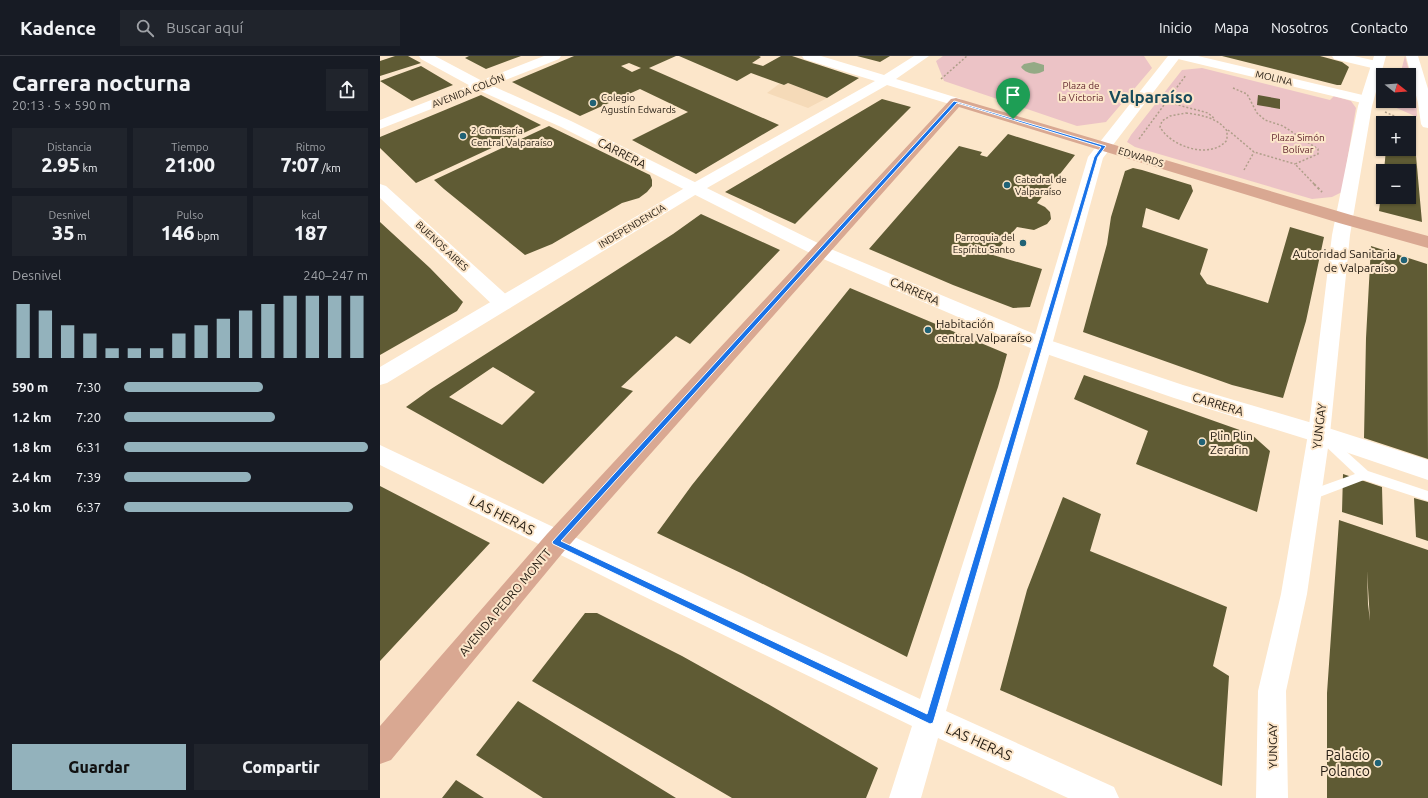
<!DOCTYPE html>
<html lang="es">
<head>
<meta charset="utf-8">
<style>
	body { margin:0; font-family:Ubuntu,sans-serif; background:#20242c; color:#f1f3f6; height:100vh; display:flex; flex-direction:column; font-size:15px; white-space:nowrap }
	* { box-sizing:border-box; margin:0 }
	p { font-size:13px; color:#9ea1a6 }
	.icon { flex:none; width:22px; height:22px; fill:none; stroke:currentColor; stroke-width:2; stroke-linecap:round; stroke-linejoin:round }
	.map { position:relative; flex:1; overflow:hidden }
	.drawer { display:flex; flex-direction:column; background:#171b24; width:380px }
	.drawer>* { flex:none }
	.needle { width:26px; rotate:107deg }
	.fabs { position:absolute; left:996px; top:12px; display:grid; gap:8px }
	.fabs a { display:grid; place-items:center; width:40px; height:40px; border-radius:0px; background:#171b24; box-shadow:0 1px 3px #0004; font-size:20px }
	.pin { position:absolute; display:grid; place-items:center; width:34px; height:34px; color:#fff; margin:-41px -17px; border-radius:50% 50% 50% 0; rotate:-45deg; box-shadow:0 0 4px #0007 }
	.pin .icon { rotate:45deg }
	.round { display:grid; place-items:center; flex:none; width:42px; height:42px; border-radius:0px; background:#20242c }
	.headline { display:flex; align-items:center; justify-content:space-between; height:68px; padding:0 12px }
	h1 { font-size:22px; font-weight:800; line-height:30px }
	.stats { display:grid; grid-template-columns:repeat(3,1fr); gap:6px; height:68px; padding:4px 12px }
	.stats div { display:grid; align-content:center; border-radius:0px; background:#20242c; text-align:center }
	.stats b { font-size:20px; font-weight:800 }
	.stats small { font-size:11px; font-weight:400 }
	.stats p { font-size:11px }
	.chart { height:112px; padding:8px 12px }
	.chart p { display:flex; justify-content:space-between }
	.chart svg { width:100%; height:72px; margin-top:4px; stroke:#93b2bc; stroke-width:6 }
	.cta { display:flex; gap:8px; margin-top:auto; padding:8px 12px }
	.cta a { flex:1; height:46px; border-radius:0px; background:#93b2bc; color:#111; font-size:16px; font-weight:800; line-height:46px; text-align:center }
	.cta a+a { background:#20242c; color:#f1f3f6 }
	ul { padding:0 12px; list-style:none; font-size:13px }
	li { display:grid; grid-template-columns:64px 48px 1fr; align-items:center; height:30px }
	li i { height:10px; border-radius:5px; background:#93b2bc }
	header { display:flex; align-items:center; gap:24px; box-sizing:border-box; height:56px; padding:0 20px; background:#171b24; border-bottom:1px solid #363941 }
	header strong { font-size:19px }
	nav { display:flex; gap:22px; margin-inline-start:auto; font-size:14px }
	.search { width:280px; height:36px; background:#20242c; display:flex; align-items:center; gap:10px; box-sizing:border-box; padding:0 14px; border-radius:0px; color:#9ea1a6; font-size:15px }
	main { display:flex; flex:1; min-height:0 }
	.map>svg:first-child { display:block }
	.built { fill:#f5dab8 }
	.green { fill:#ecc3c6 }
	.water { fill:#94aa85 }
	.building { fill:#5f5b34; fill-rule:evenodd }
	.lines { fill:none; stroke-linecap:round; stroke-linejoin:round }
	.path-far1 { stroke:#af9e89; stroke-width:1.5; stroke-dasharray:2 2; stroke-linecap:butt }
	.path { stroke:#af9e89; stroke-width:2; stroke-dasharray:2.5 2.5; stroke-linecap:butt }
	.lane { fill:#fff; fill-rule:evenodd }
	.street { fill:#fff; fill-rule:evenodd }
	.secondary { fill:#fff; fill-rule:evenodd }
	.primary { fill:#d9a892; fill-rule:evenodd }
	.route { fill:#1a73e8; stroke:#fff; fill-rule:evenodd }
	.poi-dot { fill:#206276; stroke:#fce6ca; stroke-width:1.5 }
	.labels { text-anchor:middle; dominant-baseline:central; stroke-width:4; stroke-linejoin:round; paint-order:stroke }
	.far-street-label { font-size:10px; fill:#231b11; stroke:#fce6ca }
	.far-park-label { font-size:10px; fill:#61252d; stroke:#fce6ca }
	.far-poi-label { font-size:10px; fill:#231b11; stroke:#fce6ca; text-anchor:start }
	.street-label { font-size:12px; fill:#231b11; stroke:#fce6ca }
	.poi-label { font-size:12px; fill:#231b11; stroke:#fce6ca; text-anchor:start }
	.near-street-label { font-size:14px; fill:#231b11; stroke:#fce6ca }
	.near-poi-label { font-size:14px; fill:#231b11; stroke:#fce6ca; text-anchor:end }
	.far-town-label { font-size:17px; font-weight:bold; fill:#174b5b; stroke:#fce6ca }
</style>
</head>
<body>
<header>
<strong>Kadence</strong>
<div class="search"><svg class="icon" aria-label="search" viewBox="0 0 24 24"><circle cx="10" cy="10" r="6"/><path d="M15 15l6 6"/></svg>Buscar aquí</div>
<nav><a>Inicio</a><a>Mapa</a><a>Nosotros</a><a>Contacto</a></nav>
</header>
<main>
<section class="drawer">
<div class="headline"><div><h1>Carrera nocturna</h1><p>20:13 · 5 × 590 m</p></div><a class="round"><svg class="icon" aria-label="share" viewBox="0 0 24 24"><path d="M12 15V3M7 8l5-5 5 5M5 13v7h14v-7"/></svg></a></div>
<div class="stats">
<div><p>Distancia</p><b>2.95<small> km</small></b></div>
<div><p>Tiempo</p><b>21:00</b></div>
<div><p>Ritmo</p><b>7:07<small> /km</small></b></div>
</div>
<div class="stats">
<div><p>Desnivel</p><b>35<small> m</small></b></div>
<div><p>Pulso</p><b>146<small> bpm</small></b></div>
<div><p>kcal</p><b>187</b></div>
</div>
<div class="chart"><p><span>Desnivel</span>240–247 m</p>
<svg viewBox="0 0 160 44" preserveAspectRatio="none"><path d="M5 44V11M15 44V15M25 44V24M35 44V29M45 44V38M55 44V38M65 44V38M75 44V29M85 44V24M95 44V20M105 44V15M115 44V11M125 44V6M135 44V6M145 44V6M155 44V6"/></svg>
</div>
<ul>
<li><b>590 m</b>7:30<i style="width:57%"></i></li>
<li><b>1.2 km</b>7:20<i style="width:62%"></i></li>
<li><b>1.8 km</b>6:31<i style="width:100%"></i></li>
<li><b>2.4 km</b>7:39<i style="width:52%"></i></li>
<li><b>3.0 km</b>6:37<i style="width:94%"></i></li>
</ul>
<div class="cta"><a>Guardar</a><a>Compartir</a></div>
</section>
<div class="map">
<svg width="1048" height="742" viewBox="0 0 1048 742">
	<rect width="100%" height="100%" fill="#fce6ca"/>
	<path class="built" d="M408,27L447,42L428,52L387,37L399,28L404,29Z"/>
	<path class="green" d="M563,0H764L772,12L726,66L697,70L564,25L556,5Z
		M1025,0L1036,41L1037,61L1012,50L1014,45H1029V19H1020Z
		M822,12L950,44L954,40L971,45L976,52L962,136L952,141L932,143L755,91L747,86L751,79L802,14Z"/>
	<path class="water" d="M654,6L664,9V15C657,19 647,19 641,11L644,8Z"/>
	<path class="building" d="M15,0H28L41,7L0,20V5Z
		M89,0H141L106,13L85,2Z
		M194,0H296L269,12L399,69L316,118L252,84L308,56L260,33L200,60L132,26ZM249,7L261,12L252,16L241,10Z
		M299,0H379L381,1L372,7L383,10L401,0H412L479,22L447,42L408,27L404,29L371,17L357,25Z
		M477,0H510L500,6Z
		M842,0H940L962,6L969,11L961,29H957Z
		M41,10L73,29L32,45L0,25Z
		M101,39L161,69L36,127L0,92V81Z
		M878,39L900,43V53L877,49Z
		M502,43L531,51L415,168L345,136Z
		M169,70L270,119L272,124V130L267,136L259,142L242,147L172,188L145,199L64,133L54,124Z
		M1029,77L1034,78L1042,166L999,155L1002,130L1003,141H1029V115H1004L1006,93H1029Z
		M628,78L695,99L657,147L665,151L670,156L671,163L667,168L654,174L637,171L613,199L662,213L650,251L633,252L573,229L489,193L579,90L602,96L600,99L607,101Z
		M753,112L762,114L811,129L813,135L799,164L766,152L762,171L828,193L820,218L827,228L888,247L910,171L944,181L926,265L903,342L852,329L703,276L727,188L731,161L745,115Z
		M321,158L400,194L310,288L296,280L241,331L253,335L163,428L26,351L51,333L293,178ZM113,311L155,336L122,369L69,341Z
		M0,166L50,212L83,246L77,255L0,299Z
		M991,190L1047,208L1048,403L984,382L986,282Z
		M470,232L627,298L618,331L527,601L363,518L277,477L312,429Z
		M704,319L871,378L890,395L877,456L756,408L768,375L694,343Z
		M963,418L1002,431L1003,469L962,456Z
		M0,430L110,487L0,605Z
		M683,441L721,458L710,495L847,551L833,610L849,620L842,730L620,634L647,534Z
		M1034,442L1048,446V485L1036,481Z
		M959,464L1048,494V742H947V637ZM987,515L990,565L988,548Z
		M205,557H217L302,600L388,648L498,712L486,742H352L152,625Z
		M138,645L296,742H163L96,699Z
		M76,724L104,742H62Z"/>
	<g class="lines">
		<path class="path-far1" d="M561,23L587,0
			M853,32L867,38L877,57L885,64L903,70L938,93V98L915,108L935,129
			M787,46L828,57L835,63
			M1005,56L1026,65
			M806,57C822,59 838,62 847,75V84C831,104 791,91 780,71L782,65L790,60Z
			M848,74L874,96L915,108
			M759,83L806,19
			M864,114L874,96"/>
		<path class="path" d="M934,128L942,136"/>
		<path class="lane" d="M944,377L948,379L988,415L1048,435V445L984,424L929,445L925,444L923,440L925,436L975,418L940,385L938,382L940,379Z"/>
		<path class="street" d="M39,0H55L106,27L191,65L446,191L669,284L803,329L939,369L1048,404V424L939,387L794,342L655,294L434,199L181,71L96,33L41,3Z
			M796,0H818L991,41L993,44L991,47L986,48L798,3Z
			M952,0H974L1001,6L1002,9L1001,12L996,13L954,3Z
			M0,128L6,130L130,242L132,247L130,252L123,254L116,252L0,142Z"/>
		<path class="secondary" d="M164,0H181L179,3L0,73V64Z
			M422,0H441L504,19L534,0H549L516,23L581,43L583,46L581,49L576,50L507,29L320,136L7,327L0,329V311L308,130L495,25L424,3Z
			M788,0H801L723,102L672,289L566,655L734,731L739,742H688L558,682L541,742H509L532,670L261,539L0,409V389L279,521L540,643L652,289L708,101Z
			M994,0H1006L992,50L970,179L950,378L927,538L906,635L908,742H876L878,635L901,538L928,378L952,179L978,50Z
			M1026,0H1038L1048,33V72L1043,71L1041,68L1038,47Z"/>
		<path class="primary" d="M576,42L971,159L1048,180V192L959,167L579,51L185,494L11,704L0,708V670L167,478L571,43Z"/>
	</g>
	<path class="route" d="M574,45L726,90L718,101L554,664L553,667L550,668L173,488L172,486ZM577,47L721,91L714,101L547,658L181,485Z"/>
	<g class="poi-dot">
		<circle cx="213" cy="47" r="4"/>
		<circle cx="83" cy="80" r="4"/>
		<circle cx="627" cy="129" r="4"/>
		<circle cx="643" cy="187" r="4"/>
		<circle cx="1024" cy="204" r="4"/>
		<circle cx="548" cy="274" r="4"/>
		<circle cx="822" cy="386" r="4"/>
		<circle cx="998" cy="707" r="4"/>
	</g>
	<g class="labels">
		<g class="far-street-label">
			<text transform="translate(894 22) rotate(13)">MOLINA</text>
			<text transform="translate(88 35) rotate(-21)">AVENIDA COLÓN</text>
			<text transform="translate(761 101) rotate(17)">EDWARDS</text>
			<text transform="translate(252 170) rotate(-31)">INDEPENDENCIA</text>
			<text transform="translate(62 190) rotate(43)">BUENOS AIRES</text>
		</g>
		<g class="far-park-label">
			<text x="701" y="29">Plaza de<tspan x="701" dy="12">la Victoria</tspan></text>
			<text x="918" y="81">Plaza Simón<tspan x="918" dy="12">Bolívar</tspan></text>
		</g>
		<g class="far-poi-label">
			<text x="221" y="41">Colegio<tspan x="221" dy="12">Agustín Edwards</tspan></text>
			<text x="91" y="74">2 Comisaría<tspan x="91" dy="12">Central Valparaíso</tspan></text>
			<text x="635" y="123">Catedral de<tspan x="635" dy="12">Valparaíso</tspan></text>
			<text x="635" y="181" text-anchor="end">Parroquia del<tspan x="635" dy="12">Espíritu Santo</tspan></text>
		</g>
		<g class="street-label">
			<text transform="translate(242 97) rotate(27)">CARRERA</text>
			<text transform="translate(535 235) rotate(23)">CARRERA</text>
			<text transform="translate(838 348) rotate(17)">CARRERA</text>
			<text transform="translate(939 370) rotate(-83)">YUNGAY</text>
			<text transform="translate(125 546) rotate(-50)">AVENIDA PEDRO MONTT</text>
			<text transform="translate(892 690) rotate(-90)">YUNGAY</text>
		</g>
		<g class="poi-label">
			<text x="1016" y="197" text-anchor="end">Autoridad Sanitaria<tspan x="1016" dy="14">de Valparaíso</tspan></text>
			<text x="556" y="267">Habitación<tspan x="556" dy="14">central Valparaíso</tspan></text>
			<text x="830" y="379">Plin Plin<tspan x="830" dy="14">Zerafin</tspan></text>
		</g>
		<g class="near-street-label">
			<text transform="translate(122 459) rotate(27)">LAS HERAS</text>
			<text transform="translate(599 686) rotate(24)">LAS HERAS</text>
		</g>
		<g class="near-poi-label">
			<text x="990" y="699">Palacio<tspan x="990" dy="16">Polanco</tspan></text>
		</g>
		<g class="far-town-label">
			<text x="771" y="40">Valparaíso</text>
		</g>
	</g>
</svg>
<div class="fabs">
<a><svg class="needle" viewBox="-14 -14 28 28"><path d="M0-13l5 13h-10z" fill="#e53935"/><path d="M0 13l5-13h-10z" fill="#9ea1a6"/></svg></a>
<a>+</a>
<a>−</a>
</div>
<div class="pin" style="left:633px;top:63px;background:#1e9e55"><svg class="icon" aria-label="arrive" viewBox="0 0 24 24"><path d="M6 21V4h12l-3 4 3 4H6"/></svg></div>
</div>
</main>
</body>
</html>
